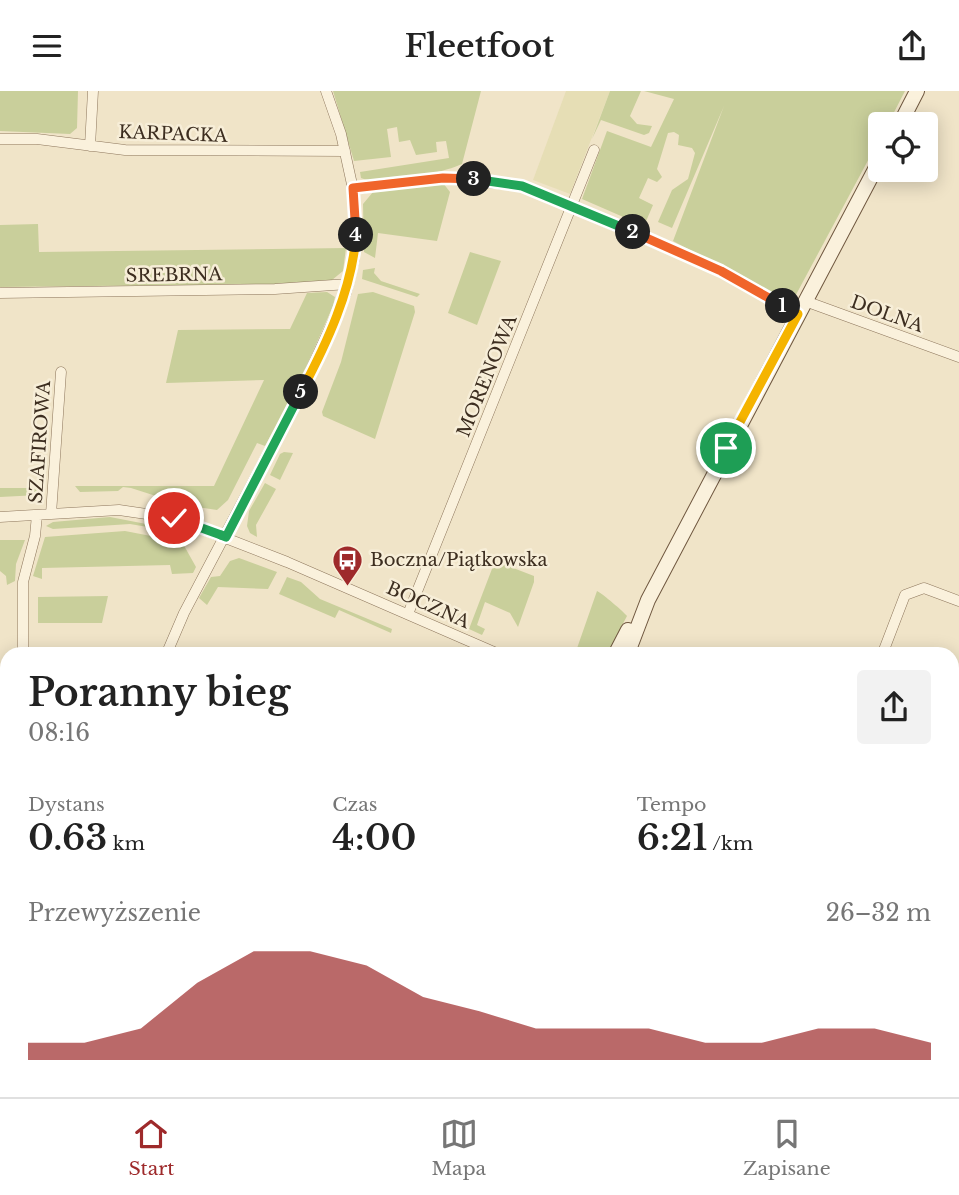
<!DOCTYPE html>
<html lang="pl">
<head>
<meta charset="utf-8">
<style>
	body { margin:0; font-family:"Libre Baskerville",serif; background:#f2f2f2; color:#222; height:100vh; display:flex; flex-direction:column; font-size:26px; white-space:nowrap }
	* { box-sizing:border-box; margin:0 }
	p { font-size:23px; color:#767676 }
	.icon { flex:none; width:38px; height:38px; fill:none; stroke:currentColor; stroke-width:2; stroke-linecap:round; stroke-linejoin:round }
	.map { position:relative; flex:1; overflow:hidden }
	.drawer { position:absolute; left:0px; top:556px; width:959px; height:450px; display:flex; flex-direction:column; background:#fff; border-radius:21px 21px 0 0; box-shadow:0 4px 18px #0003 }
	.drawer>* { flex:none }
	.controls { position:absolute; left:868px; top:21px; display:grid; gap:14px }
	.controls a { display:grid; place-items:center; width:70px; height:70px; border-radius:7px; background:#fff; box-shadow:0 4px 18px #0003; font-size:35px }
	.pin { position:absolute; display:grid; place-items:center; width:60px; height:60px; color:#fff; margin:-30px; border:4px solid #fff; border-radius:50%; box-shadow:0 2px 7px #0007 }
	.km { position:absolute; width:35px; height:35px; margin:-18px; border-radius:50%; background:#222; color:#fff; font-size:19px; line-height:35px; text-align:center }
	.round { display:grid; place-items:center; flex:none; width:74px; height:74px; border-radius:7px; background:#f2f2f2 }
	.summary { display:flex; align-items:center; justify-content:space-between; height:119px; padding:0 28px }
	h1 { font-size:38px; font-weight:600; line-height:52px }
	.stats { display:grid; grid-template-columns:repeat(3,1fr); gap:10px; height:119px; padding:7px 28px }
	.stats div { display:grid; align-content:center }
	.stats b { font-size:35px; font-weight:600 }
	.stats small { font-size:19px; font-weight:400 }
	.stats p { font-size:19px }
	.chart { height:196px; padding:14px 28px }
	.chart p { display:flex; justify-content:space-between }
	.chart svg { width:100%; height:126px; margin-top:7px; fill:#9e2a2b; opacity:.7 }
	header { display:flex; justify-content:space-between; align-items:center; height:91px; padding:0 28px; background:#fff; font-size:32px; font-weight:600 }
	.tab-bar { display:flex; justify-content:space-around; align-items:center; height:98px; border-top:2px solid #e0e0e0; background:#fff; font-size:19px; color:#767676 }
	.tab-bar a { display:grid; justify-items:center; gap:4px }
	.tab-bar .on { color:#9e2a2b }
	.map>svg:first-child { display:block }
	.farmland { fill:#e6deb5 }
	.green { fill:#c9cf9b }
	.lines { fill:none; stroke-linecap:round; stroke-linejoin:round }
	.minor-casing { stroke:#8d765c; stroke-width:11 }
	.tertiary-casing { stroke:#8d765c; stroke-width:14 }
	.secondary-casing { stroke:#6f573f; stroke-width:16 }
	.minor { stroke:#faf1dc; stroke-width:10 }
	.tertiary { stroke:#faf1dc; stroke-width:12 }
	.secondary { stroke:#faf1dc; stroke-width:14 }
	.split-1-casing { stroke:#fff; stroke-width:14 }
	.split-2-casing { stroke:#fff; stroke-width:14 }
	.split-3-casing { stroke:#fff; stroke-width:14 }
	.split-4-casing { stroke:#fff; stroke-width:14 }
	.split-5-casing { stroke:#fff; stroke-width:14 }
	.split-6-casing { stroke:#fff; stroke-width:14 }
	.split-7-casing { stroke:#fff; stroke-width:14 }
	.split-1 { stroke:#f5b400; stroke-width:9 }
	.split-2 { stroke:#f0652b; stroke-width:9 }
	.split-3 { stroke:#22a559; stroke-width:9 }
	.split-4 { stroke:#f0652b; stroke-width:9 }
	.split-5 { stroke:#f5b400; stroke-width:9 }
	.split-6 { stroke:#22a559; stroke-width:9 }
	.split-7 { stroke:#22a559; stroke-width:9 }
	.labels { text-anchor:middle; dominant-baseline:central; stroke-width:5; stroke-linejoin:round; paint-order:stroke }
	.street-label { font-size:18px; fill:#3d2e20; stroke:#f7eed8 }
	.poi-label { font-size:18px; fill:#3d2e20; stroke:#f7eed8; text-anchor:start }
</style>
</head>
<body>
<header><svg class="icon" aria-label="menu" viewBox="0 0 24 24"><path d="M4 6h16M4 12h16M4 18h16"/></svg>Fleetfoot<svg class="icon" aria-label="share" viewBox="0 0 24 24"><path d="M12 15V3M7 8l5-5 5 5M5 13v7h14v-7"/></svg></header>
<div class="map">
<svg width="959" height="1006" viewBox="0 0 959 1006">
	<rect width="100%" height="100%" fill="#f0e4c8"/>
	<path class="farmland" d="M566,0H610L570,103L533,89Z"/>
	<path class="green" d="M0,0H78L77,37L70,43L0,40Z
		M333,0H481L462,73C443,82 380,95 361,87L360,81L449,67L446,50L436,51L437,61L416,64L410,49L399,51L397,36L387,38L391,66L354,70Z
		M610,0H641L630,25L637,33L652,35L649,42L644,44L601,29L592,48Z
		M644,0H905L888,33H880V47L791,213L673,150L724,15L672,137L658,131L672,99L688,88L695,62L692,57L678,54L679,44L674,41L668,42L657,78L662,86L657,91L648,87L639,107L653,114L644,135L582,108L607,40L651,56L674,8Z
		M443,92L450,101L437,150L378,142L375,167L364,161L363,113L373,101Z
		M38,133L39,161L346,157L343,180L332,189L277,193L0,196V134Z
		M470,161L501,170L477,234L448,222Z
		M375,177L374,182L381,190L420,203L417,206L362,188L363,179Z
		M327,201L335,206L333,215L296,299L265,355L257,352L228,409L217,419L184,414L131,397L123,396L118,400L80,401L75,395H214L264,289L166,292L178,239L290,238L307,202Z
		M373,201L414,215L415,221L375,348L323,325L322,321L341,271L358,203Z
		M284,361L293,362L280,389L270,384L280,363Z
		M265,392L276,398L256,434L257,446L250,442L247,435L249,420Z
		M0,397H43L39,404L0,406Z
		M110,426L177,439V441L130,433L53,438L46,435L53,431Z
		M125,440L182,451L196,476L193,482L172,483L170,474L42,477V488L33,485L45,446Z
		M0,449H25L16,473L15,490L7,494L6,485L0,480Z
		M239,467L277,481L268,498L218,496L207,514L199,507L211,486L220,485L230,470Z
		M495,470L534,485V491L518,536L510,522L485,511L477,534L485,538L482,544L469,538Z
		M287,486L301,491L320,508L392,538L391,542L339,519L335,527L279,503Z
		M597,500C603,503 624,521 627,525L607,563H575Z
		M108,505L102,532H38V506Z
		M0,652H7V725H0L3,708Z
		M7,747V795H0V751Z"/>
	<g class="lines">
		<defs>
			<path id="minor" d="M0,48H37L125,59L345,60
				M90,55L93,0
				M353,98L443,87L522,95L721,180L798,223
				M0,202L275,198L348,193
				M805,210L959,266
				M51,423L61,281
				M0,426L119,419L174,427L287,471L501,564
				M408,523L594,59
				M23,564V491L35,445L37,424
				M166,564L184,522L304,294L346,202L354,169L356,136L353,98L341,43L326,0
				M882,564L905,504L924,497L959,510
				M0,846L7,844
				M0,890L7,872
				M952,944L959,946
				M623,1006L625,999
				M752,1006L753,999"/>
			<path id="tertiary" d="M952,740L959,743"/>
			<path id="secondary" d="M900,33L917,0
				M615,564L628,539
				M627,564L648,509L880,69
				M497,1006L498,999"/>
		</defs>
		<use href="#minor" class="minor-casing"/>
		<use href="#tertiary" class="tertiary-casing"/>
		<use href="#secondary" class="secondary-casing"/>
		<use href="#minor" class="minor"/>
		<use href="#tertiary" class="tertiary"/>
		<use href="#secondary" class="secondary"/>
	</g>
	<g class="lines">
		<defs>
			<path id="split-1" d="M726,357L798,223L783,215"/>
			<path id="split-2" d="M633,141L721,180L783,215"/>
			<path id="split-3" d="M474,88L522,95L633,141"/>
			<path id="split-4" d="M356,144L353,97L443,87L474,88"/>
			<path id="split-5" d="M301,301C327,252 352,199 356,144"/>
			<path id="split-6" d="M221,444L226,446L301,301"/>
			<path id="split-7" d="M174,427L221,444"/>
		</defs>
		<use href="#split-1" class="split-1-casing"/>
		<use href="#split-2" class="split-2-casing"/>
		<use href="#split-3" class="split-3-casing"/>
		<use href="#split-4" class="split-4-casing"/>
		<use href="#split-5" class="split-5-casing"/>
		<use href="#split-6" class="split-6-casing"/>
		<use href="#split-7" class="split-7-casing"/>
		<use href="#split-1" class="split-1"/>
		<use href="#split-2" class="split-2"/>
		<use href="#split-3" class="split-3"/>
		<use href="#split-4" class="split-4"/>
		<use href="#split-5" class="split-5"/>
		<use href="#split-6" class="split-6"/>
		<use href="#split-7" class="split-7"/>
	</g>
	<defs>
		<symbol id="bus-pin" viewBox="-11 -11 22 30"><path d="M0 17L-7.5 6A9.5 9.5 0 1 1 7.5 6Z" fill="#9e2a2b" stroke="#f7eed8"/><path d="M-5-6H5V4H4V6H2V4H-2V6H-4V4H-5ZM-3.5-4V0h7V-4ZM-3.5 1.2v1.5H-2V1.2ZM2 1.2v1.5H3.5V1.2Z" fill="#fff"/></symbol>
	</defs>
	<g fill-rule="evenodd">
		<use href="#bus-pin" x="330" y="452" width="35" height="47"/>
	</g>
	<g class="labels">
		<g class="street-label">
			<text transform="translate(173 43) rotate(2)">KARPACKA</text>
			<text transform="translate(174 184) rotate(-1)">SREBRNA</text>
			<text transform="translate(887 223) rotate(20)">DOLNA</text>
			<text transform="translate(487 285) rotate(-68)">MORENOWA</text>
			<text transform="translate(40 351) rotate(-86)">SZAFIROWA</text>
			<text transform="translate(428 514) rotate(24)">BOCZNA</text>
		</g>
		<g class="poi-label">
			<text x="370" y="469">Boczna/Piątkowska</text>
		</g>
	</g>
</svg>
<div class="controls">
<a><svg class="icon" aria-label="locate" viewBox="0 0 24 24"><circle cx="12" cy="12" r="6"/><path d="M12 2v4M12 18v4M2 12h4M18 12h4"/></svg></a>
</div>
<div class="pin" style="left:726px;top:357px;background:#1e9e55"><svg class="icon" aria-label="arrive" viewBox="0 0 24 24"><path d="M6 21V4h12l-3 4 3 4H6"/></svg></div>
<div class="pin" style="left:174px;top:427px;background:#d93025"><svg class="icon" aria-label="check" viewBox="0 0 24 24"><path d="M5 12l5 5 9-10"/></svg></div>
<b class="km" style="left:783px;top:215px">1</b>
<b class="km" style="left:633px;top:141px">2</b>
<b class="km" style="left:474px;top:88px">3</b>
<b class="km" style="left:356px;top:144px">4</b>
<b class="km" style="left:301px;top:301px">5</b>
<section class="drawer">
<div class="summary"><div><h1>Poranny bieg</h1><p>08:16</p></div><a class="round"><svg class="icon" aria-label="share" viewBox="0 0 24 24"><path d="M12 15V3M7 8l5-5 5 5M5 13v7h14v-7"/></svg></a></div>
<div class="stats">
<div><p>Dystans</p><b>0.63<small> km</small></b></div>
<div><p>Czas</p><b>4:00</b></div>
<div><p>Tempo</p><b>6:21<small> /km</small></b></div>
</div>
<div class="chart"><p><span>Przewyższenie</span>26–32 m</p>
<svg viewBox="0 0 160 44" preserveAspectRatio="none"><path d="M0 44V38L10 38L20 33L30 17L40 6L50 6L60 11L70 22L80 27L90 33L100 33L110 33L120 38L130 38L140 33L150 33L160 38V44z"/></svg>
</div>
</section>
</div>
<nav class="tab-bar">
<a class="on"><svg class="icon" aria-label="home" viewBox="0 0 24 24"><path d="M3 11l9-7 9 7M6 9v11h12V9"/></svg>Start</a>
<a><svg class="icon" aria-label="map" viewBox="0 0 24 24"><path d="M3 6l6-2 6 2 6-2v14l-6 2-6-2-6 2zM9 4v14M15 6v14"/></svg>Mapa</a>
<a><svg class="icon" aria-label="saved" viewBox="0 0 24 24"><path d="M7 4h10v16l-5-4-5 4z"/></svg>Zapisane</a>
</nav>
</body>
</html>
